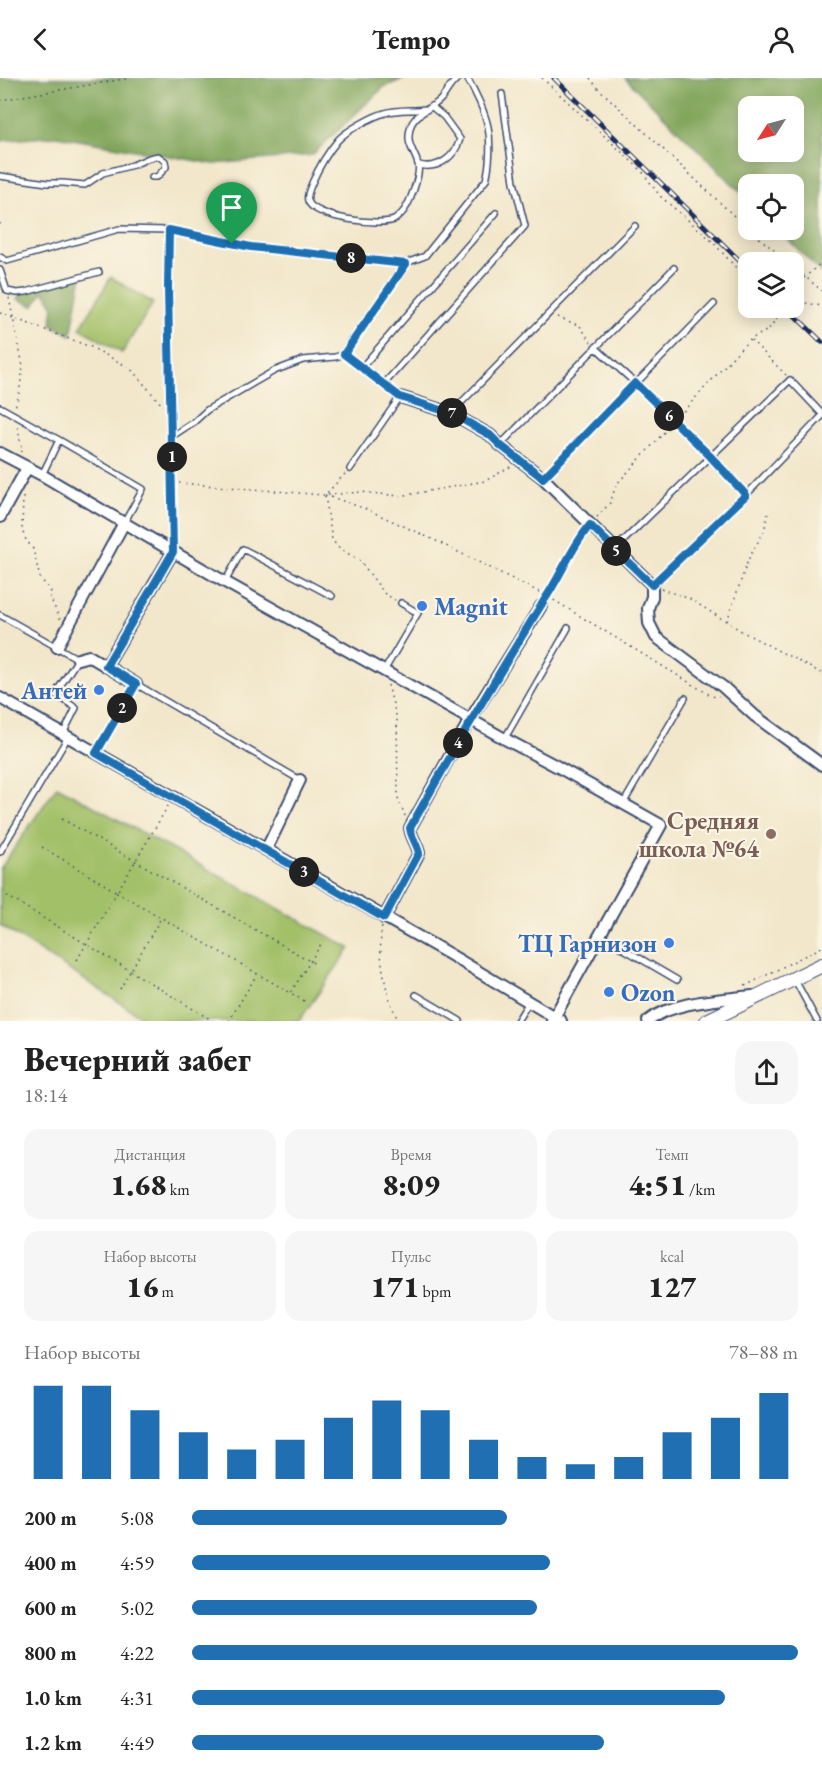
<!DOCTYPE html>
<html lang="ru">
<head>
<meta charset="utf-8">
<style>
	body { margin:0; font-family:"EB Garamond",serif; background:#f6f6f6; color:#222; height:100vh; display:flex; flex-direction:column; font-size:22px; white-space:nowrap }
	* { box-sizing:border-box; margin:0 }
	p { font-size:20px; color:#767676 }
	.icon { flex:none; width:33px; height:33px; fill:none; stroke:currentColor; stroke-width:2; stroke-linecap:round; stroke-linejoin:round }
	.map { position:relative; height:943px; overflow:hidden }
	.details { display:flex; flex-direction:column; background:#fff; flex:1 }
	.details>* { flex:none }
	.needle { width:39px; rotate:234deg }
	.buttons { position:absolute; left:738px; top:18px; display:grid; gap:12px }
	.buttons a { display:grid; place-items:center; width:66px; height:66px; border-radius:12px; background:#fff; box-shadow:0 3px 15px #0003; font-size:30px }
	.pin { position:absolute; display:grid; place-items:center; width:51px; height:51px; color:#fff; margin:-62px -26px; border-radius:50% 50% 50% 0; rotate:-45deg; box-shadow:0 0 6px #0007 }
	.pin .icon { rotate:45deg }
	.km { position:absolute; width:30px; height:30px; margin:-15px; border-radius:50%; background:#222; color:#fff; font-size:16px; line-height:30px; text-align:center }
	.round { display:grid; place-items:center; flex:none; width:63px; height:63px; border-radius:18px; background:#f6f6f6 }
	.overview { display:flex; align-items:center; justify-content:space-between; height:102px; padding:0 24px }
	h1 { font-size:33px; font-weight:800; line-height:45px }
	.stats { display:grid; grid-template-columns:repeat(3,1fr); gap:9px; height:102px; padding:6px 24px }
	.stats div { display:grid; align-content:center; border-radius:15px; background:#f6f6f6; text-align:center }
	.stats b { font-size:30px; font-weight:800 }
	.stats small { font-size:16px; font-weight:400 }
	.stats p { font-size:16px }
	.chart { height:168px; padding:12px 24px }
	.chart p { display:flex; justify-content:space-between }
	.chart svg { width:100%; height:108px; margin-top:6px; stroke:#1f6fb2; stroke-width:6 }
	ul { padding:0 24px; list-style:none; font-size:20px }
	li { display:grid; grid-template-columns:96px 72px 1fr; align-items:center; height:45px }
	li i { height:15px; border-radius:8px; background:#1f6fb2 }
	header { display:flex; justify-content:space-between; align-items:center; height:78px; padding:0 24px; background:#fff; font-size:27px; font-weight:800 }
	.map>svg:first-child { display:block }
	.green { fill:#a2c068; stroke:#5e7863; stroke-width:1.5 }
	.forest { fill:#81a65c; stroke:#4e6a5d; stroke-width:1.5; fill-rule:evenodd }
	.lines { fill:none; stroke-linecap:round; stroke-linejoin:round }
	.service-casing { stroke:#3b4b6e; stroke-width:8 }
	.minor-casing { stroke:#3b4b6e; stroke-width:14 }
	.tertiary-casing { stroke:#3b4b6e; stroke-width:16 }
	.path { stroke:#3b4b6e; stroke-width:1.5; stroke-dasharray:1.5 4.5; stroke-linecap:butt }
	.service { stroke:#fff; stroke-width:5 }
	.minor { stroke:#fff; stroke-width:10 }
	.tertiary { stroke:#fff; stroke-width:14 }
	.rail-casing { stroke:#1b2f5e; stroke-width:5 }
	.rail { stroke:#fcf5e5; stroke-width:3; stroke-dasharray:9; stroke-linecap:butt }
	.route-casing { stroke:#fff; stroke-width:12 }
	.route { stroke:#1f6fb2; stroke-width:8 }
	.shop-dot { fill:#3f7fe0; stroke:#fcf5e5; stroke-width:2 }
	.education-dot { fill:#8d6e63; stroke:#fcf5e5; stroke-width:2 }
	.labels { text-anchor:middle; dominant-baseline:central; stroke-width:4.5; stroke-linejoin:round; paint-order:stroke }
	.shop-label { font-size:24px; font-weight:bold; fill:#366cbe; stroke:#fcf5e5; text-anchor:start }
	.education-label { font-size:24px; font-weight:bold; fill:#785e54; stroke:#fcf5e5; text-anchor:end }
</style>
</head>
<body>
<header><svg class="icon" aria-label="back" viewBox="0 0 24 24"><path d="M15 5l-7 7 7 7"/></svg>Tempo<svg class="icon" aria-label="person" viewBox="0 0 24 24"><circle cx="12" cy="8" r="4"/><path d="M4 21q1-7 8-7t8 7"/></svg></header>
<div class="map">
<svg width="822" height="943" viewBox="0 0 822 943">
	<rect width="100%" height="100%" fill="#fcf5e5"/>
	<filter id="ink" filterUnits="userSpaceOnUse"><feTurbulence type="fractalNoise" baseFrequency=".0167" numOctaves="2"/><feDisplacementMap in="SourceGraphic" scale="12" xChannelSelector="R" yChannelSelector="G"/><feConvolveMatrix kernelMatrix="1 2 1 2 8 2 1 2 1" color-interpolation-filters="sRGB"/></filter>
	<filter id="wash" filterUnits="userSpaceOnUse"><feTurbulence type="fractalNoise" baseFrequency=".008" numOctaves="4" result="noise"/><feDisplacementMap in="SourceGraphic" scale="24" xChannelSelector="R" yChannelSelector="G"/><feGaussianBlur stdDeviation="1.35" result="paint"/><feColorMatrix in="noise" values="0 0 0 0 0 0 0 0 0 0 0 0 0 0 0 0 0 1.4 0 .05"/><feComposite in="paint" operator="in"/></filter>
	<g filter="url(#wash)">
		<rect width="100%" height="100%" fill="#f2e7cb"/>
		<path class="green" d="M111,199L153,225L122,275L80,250Z
			M57,708L350,870L299,943H148L0,847V791Z"/>
		<path class="forest" d="M0,0H406L384,9L312,77L214,86L56,58L0,63Z
			M625,0H822V196L779,152H794V106H748V121ZM794,28V74H748V28Z
			M82,197L71,257L51,246L54,228L44,213L33,228L18,221L24,212Z"/>
	</g>
	<g filter="url(#ink)">
		<g class="lines">
			<defs>
				<path id="service" d="M426,31C412,33 398,31 385,35C373,38 346,53 338,62C328,74 318,91 312,105C310,111 306,117 308,123C314,140 379,148 394,142C396,141 399,138 401,136C409,129 421,96 418,86C414,72 406,67 410,51C413,35 433,31 442,20C448,13 450,5 459,0
					M419,87C438,92 455,79 460,61L444,39L431,28
					M0,98L47,105H63L85,107L103,95L133,87L149,80L158,78L165,83L166,89L157,99H152
					M169,152L251,169L406,185L425,178L486,102C490,87 491,64 488,49C485,34 475,13 467,0
					M0,179L7,183L119,151L169,152L168,209L173,474
					M0,192L7,213L17,215L26,214L99,194
					M595,269L635,305
					M384,306L525,148L514,104L502,16
					M0,329L59,362
					M451,335L635,148
					M171,359L194,344L207,332L274,293L303,282L335,279L342,277L406,185
					M500,367L674,190
					M710,378L746,417
					M350,391L400,319L362,289L496,135
					M42,397L59,362L143,411L124,445
					M543,400L714,226
					M616,470L790,302L822,336
					M225,504L243,471L332,518
					M652,507L746,417L822,338
					M0,537L78,581L55,616L76,630L63,656
					M384,593L418,535L401,525
					M505,660L568,550
					M96,675L136,606L300,702
					M623,726L685,620
					M0,774L68,659
					M600,857L677,902
					M795,902L817,943
					M416,917L460,943
					M517,943L529,924"/>
				<path id="minor" d="M400,319L451,335L490,357L500,367L543,400L652,507V519L648,530L649,545L656,559L723,609L755,638L822,687
					M0,375L42,397L225,504L384,593L505,661L558,689L661,747L552,943
					M0,439L27,390
					M57,569L124,445
					M78,581L89,578L136,606
					M106,588L173,474
					M0,620L449,876L561,943
					M266,772L300,702
					M384,840L419,775C417,766 411,759 410,750L470,642L541,528
					M648,943C673,923 720,922 752,918"/>
				<path id="tertiary" d="M707,943L822,887"/>
			</defs>
			<use href="#service" class="service-casing"/>
			<use href="#minor" class="minor-casing"/>
			<use href="#tertiary" class="tertiary-casing"/>
			<path class="path" d="M542,0L641,92L660,118L710,161L748,203
				M590,0L597,9L748,151
				M0,22L130,0
				M0,145V151
				M750,152L788,184
				M794,189L822,213
				M794,215L805,199L822,184
				M9,220L23,288L19,316L15,329
				M794,223L822,228
				M0,235L91,269L130,290L162,327
				M558,239L580,248L591,264
				M751,262L786,297
				M642,312L705,373
				M18,349L22,374
				M345,396L325,417L332,462L339,470L360,483L385,516L395,522
				M179,405L324,417
				M325,417L366,431L434,462L547,518L710,617L715,619L719,618
				M328,417L361,414L399,418L417,415L485,403L510,389
				M23,419L22,452L26,462L33,471L40,500L51,513L49,517L60,541
				M597,439L610,425L616,407L740,271L751,261L768,252L784,230
				M661,511L690,521L743,554L821,595
				M548,518L566,481L584,455
				M727,543L748,482L764,453L768,436
				M388,607L397,641L398,720L405,738
				M62,741L317,887
				M42,769L117,814L168,728
				M7,818L213,943
				M382,849C377,873 386,922 399,943
				M77,882L117,814L306,924
				M745,908L822,869
				M120,911L161,840
				M291,914L323,863
				M229,943L257,896"/>
			<use href="#service" class="service"/>
			<use href="#minor" class="minor"/>
			<use href="#tertiary" class="tertiary"/>
			<defs>
				<path id="rail" d="M554,0L748,191
					M787,230L822,264"/>
			</defs>
			<use href="#rail" class="rail-casing"/>
			<use href="#rail" class="rail"/>
		</g>
	</g>
	<g class="lines" filter="url(#ink)">
		<defs>
			<path id="route" d="M169,152L251,169L406,186L344,276L400,319L451,335L490,357L500,367L543,400L635,305L710,378L746,417L652,507L590,447C571,470 561,497 545,521C498,596 453,673 410,750C411,759 417,766 419,775L384,840L96,675L136,606L106,588L173,474L168,209Z"/>
		</defs>
		<use href="#route" class="route-casing"/>
		<use href="#route" class="route"/>
	</g>
	<g class="shop-dot">
		<circle cx="422" cy="528" r="6"/>
		<circle cx="99" cy="612" r="6"/>
		<circle cx="669" cy="865" r="6"/>
		<circle cx="609" cy="914" r="6"/>
	</g>
	<circle class="education-dot" cx="771" cy="756" r="6"/>
	<g class="labels">
		<g class="shop-label">
			<text x="434" y="528">Magnit</text>
			<text x="87" y="612" text-anchor="end">Антей</text>
			<text x="657" y="865" text-anchor="end">ТЦ Гарнизон</text>
			<text x="621" y="914">Ozon</text>
		</g>
		<g class="education-label">
			<text x="759" y="742">Средняя<tspan x="759" dy="28">школа №64</tspan></text>
		</g>
	</g>
</svg>
<div class="buttons">
<a><svg class="needle" viewBox="-14 -14 28 28"><path d="M0-13l5 13h-10z" fill="#e53935"/><path d="M0 13l5-13h-10z" fill="#767676"/></svg></a>
<a><svg class="icon" aria-label="locate" viewBox="0 0 24 24"><circle cx="12" cy="12" r="6"/><path d="M12 2v4M12 18v4M2 12h4M18 12h4"/></svg></a>
<a><svg class="icon" aria-label="layers" viewBox="0 0 24 24"><path d="M12 4l9 5-9 5-9-5zM3 14l9 5 9-5"/></svg></a>
</div>
<div class="pin" style="left:232px;top:166px;background:#1e9e55"><svg class="icon" aria-label="arrive" viewBox="0 0 24 24"><path d="M6 21V4h12l-3 4 3 4H6"/></svg></div>
<b class="km" style="left:172px;top:379px">1</b>
<b class="km" style="left:122px;top:630px">2</b>
<b class="km" style="left:304px;top:794px">3</b>
<b class="km" style="left:458px;top:665px">4</b>
<b class="km" style="left:616px;top:473px">5</b>
<b class="km" style="left:669px;top:338px">6</b>
<b class="km" style="left:452px;top:335px">7</b>
<b class="km" style="left:351px;top:180px">8</b>
</div>
<section class="details">
<div class="overview"><div><h1>Вечерний забег</h1><p>18:14</p></div><a class="round"><svg class="icon" aria-label="share" viewBox="0 0 24 24"><path d="M12 15V3M7 8l5-5 5 5M5 13v7h14v-7"/></svg></a></div>
<div class="stats">
<div><p>Дистанция</p><b>1.68<small> km</small></b></div>
<div><p>Время</p><b>8:09</b></div>
<div><p>Темп</p><b>4:51<small> /km</small></b></div>
</div>
<div class="stats">
<div><p>Набор высоты</p><b>16<small> m</small></b></div>
<div><p>Пульс</p><b>171<small> bpm</small></b></div>
<div><p>kcal</p><b>127</b></div>
</div>
<div class="chart"><p><span>Набор высоты</span>78–88 m</p>
<svg viewBox="0 0 160 44" preserveAspectRatio="none"><path d="M5 44V6M15 44V6M25 44V16M35 44V25M45 44V32M55 44V28M65 44V19M75 44V12M85 44V16M95 44V28M105 44V35M115 44V38M125 44V35M135 44V25M145 44V19M155 44V9"/></svg>
</div>
<ul>
<li><b>200 m</b>5:08<i style="width:52%"></i></li>
<li><b>400 m</b>4:59<i style="width:59%"></i></li>
<li><b>600 m</b>5:02<i style="width:57%"></i></li>
<li><b>800 m</b>4:22<i style="width:100%"></i></li>
<li><b>1.0 km</b>4:31<i style="width:88%"></i></li>
<li><b>1.2 km</b>4:49<i style="width:68%"></i></li>
</ul>
</section>
</body>
</html>
